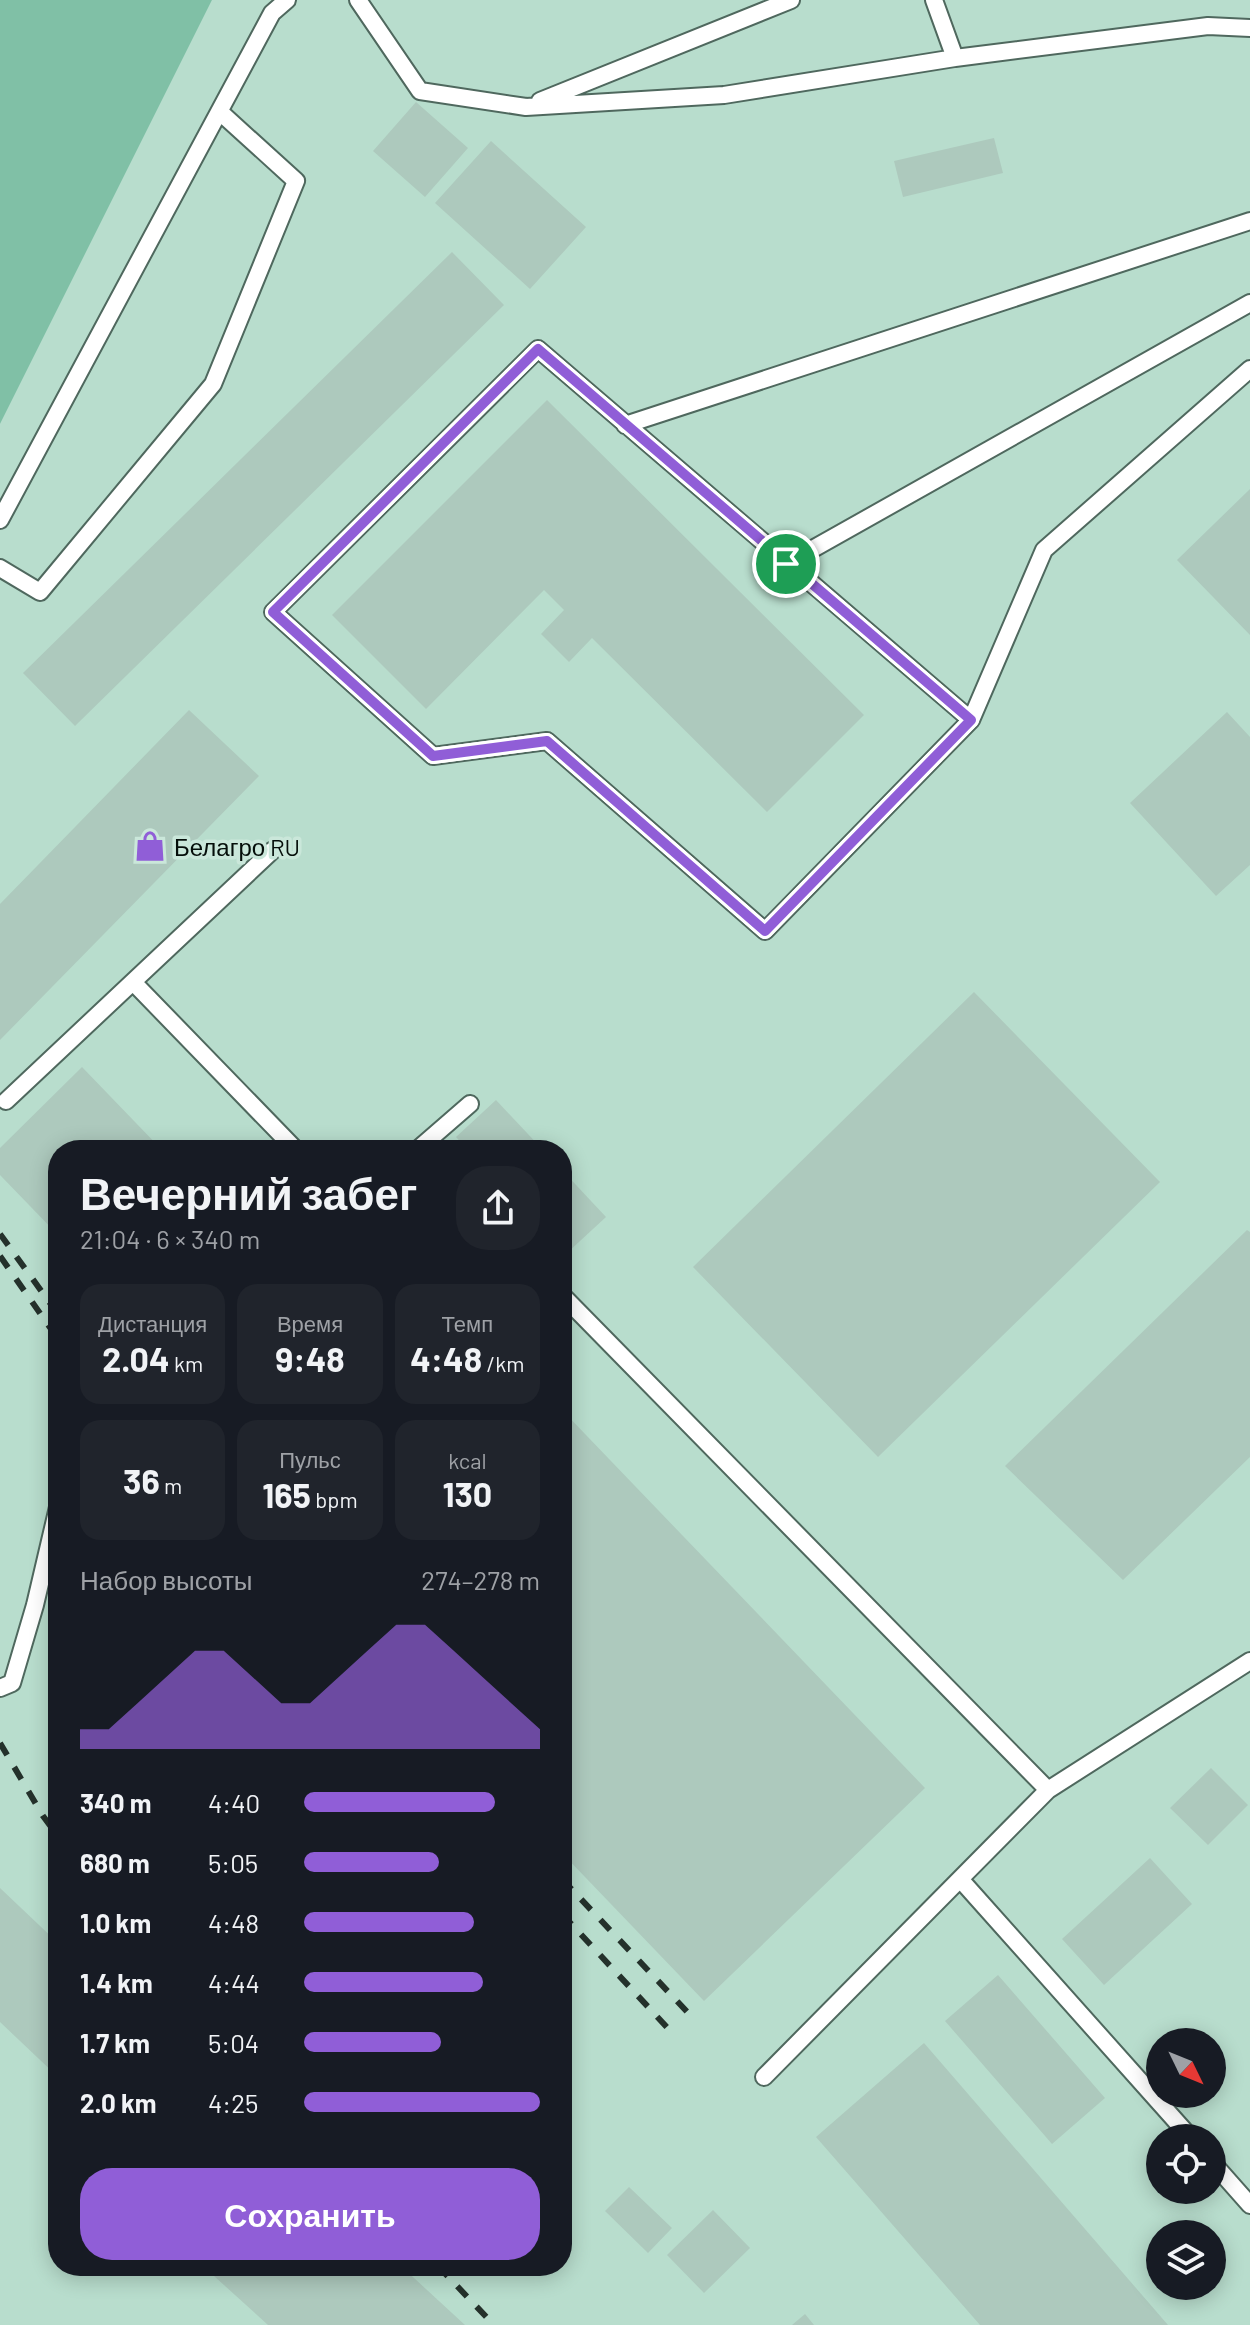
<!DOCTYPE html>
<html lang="ru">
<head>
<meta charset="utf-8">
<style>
	body { margin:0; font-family:Barlow,sans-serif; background:#20242c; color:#f1f3f6; height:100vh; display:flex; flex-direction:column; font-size:30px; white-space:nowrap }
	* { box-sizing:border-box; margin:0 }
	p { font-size:26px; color:#9ea1a6 }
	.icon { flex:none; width:44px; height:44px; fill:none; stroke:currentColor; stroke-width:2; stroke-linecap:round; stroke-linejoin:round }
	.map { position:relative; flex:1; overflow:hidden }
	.drawer { position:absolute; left:48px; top:1140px; width:524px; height:1136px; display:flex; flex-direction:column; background:#171b24; border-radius:32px; box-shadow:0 4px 20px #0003 }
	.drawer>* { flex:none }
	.needle { width:52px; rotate:133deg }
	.buttons { position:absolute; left:1146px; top:2028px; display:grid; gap:16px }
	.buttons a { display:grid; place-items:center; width:80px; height:80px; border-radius:50%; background:#171b24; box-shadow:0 4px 20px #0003; font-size:40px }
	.pin { position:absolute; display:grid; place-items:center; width:68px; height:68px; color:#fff; margin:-34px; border:4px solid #fff; border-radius:50%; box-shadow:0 2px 8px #0007 }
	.round { display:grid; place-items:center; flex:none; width:84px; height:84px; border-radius:32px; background:#20242c }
	.headline { display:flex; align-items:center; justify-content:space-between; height:136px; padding:0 32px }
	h1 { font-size:44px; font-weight:700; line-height:60px }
	.stats { display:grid; grid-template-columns:repeat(3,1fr); gap:12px; height:136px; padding:8px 32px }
	.stats div { display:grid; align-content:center; border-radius:20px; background:#20242c; text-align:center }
	.stats b { font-size:34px; font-weight:700 }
	.stats small { font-size:22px; font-weight:400 }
	.stats p { font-size:22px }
	.chart { height:224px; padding:16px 32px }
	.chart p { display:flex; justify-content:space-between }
	.chart svg { width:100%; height:144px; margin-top:8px; fill:#905ed7; opacity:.7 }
	.cta { display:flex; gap:16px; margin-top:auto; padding:16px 32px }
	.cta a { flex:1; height:92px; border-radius:32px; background:#905ed7; color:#fff; font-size:32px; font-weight:700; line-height:92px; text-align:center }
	ul { padding:0 32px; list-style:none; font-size:26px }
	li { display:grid; grid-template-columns:128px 96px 1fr; align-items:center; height:60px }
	li i { height:20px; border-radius:10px; background:#905ed7 }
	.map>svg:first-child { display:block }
	.built { fill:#b8ddcd; fill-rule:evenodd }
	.green { fill:#80c0a6 }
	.building { fill:#adc9bd }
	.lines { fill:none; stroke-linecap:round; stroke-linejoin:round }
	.service-casing { stroke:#4f685e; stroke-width:20 }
	.service { stroke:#fff; stroke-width:16 }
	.rail { stroke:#24312b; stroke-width:6; stroke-dasharray:14 14; stroke-linecap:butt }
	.route-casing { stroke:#fff; stroke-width:16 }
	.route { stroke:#905ed7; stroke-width:10 }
	.labels { text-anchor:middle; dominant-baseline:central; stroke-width:7; stroke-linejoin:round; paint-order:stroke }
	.poi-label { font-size:24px; fill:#050e0a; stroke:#cae7da; text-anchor:start }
</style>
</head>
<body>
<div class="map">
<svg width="1250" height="2325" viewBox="0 0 1250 2325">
	<rect width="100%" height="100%" fill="#cae7da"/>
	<path class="built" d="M212,0H1250V2325H0V424ZM58,1150H562V2266H58ZM1160,2042H1212V2094H1160ZM1160,2138H1212V2190H1160ZM1160,2234H1212V2286H1160Z"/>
	<path class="green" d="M0,0H212L0,424Z"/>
	<path class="building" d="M416,102L468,148L425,197L373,151Z
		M994,138L1003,173L903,197L894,161Z
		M491,141L586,227L530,289L435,203Z
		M452,252L504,305L75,726L23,673Z
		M547,400L864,715L767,812L592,638L569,662L541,634L564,610L544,590L426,709L332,615Z
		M1250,489V635L1177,560Z
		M189,710L259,776L0,1040V904Z
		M1227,712L1250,737V865L1216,896L1130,803Z
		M974,992L1160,1182L878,1457L693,1267Z
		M82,1067L162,1150H58V1235L0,1175V1148Z
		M496,1100L543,1150H468L456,1137Z
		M562,1170L606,1217L567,1253L562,1249Z
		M1247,1230L1250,1232V1457L1123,1580L1005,1466Z
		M562,1410L925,1788L704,2001L562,1853Z
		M1211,1768L1248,1805L1208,1845L1170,1808Z
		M1150,1858L1192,1904L1104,1985L1062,1939Z
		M0,1888L58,1943V2077L0,2022Z
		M998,1975L1105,2098L1052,2144L945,2021Z
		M924,2043L1168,2325H980L816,2137Z
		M629,2187L672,2228L648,2253L605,2211Z
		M713,2210L750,2248L704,2293L667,2255Z
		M203,2266H401L465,2325H268Z
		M805,2314L814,2325H792Z"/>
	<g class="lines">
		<defs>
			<path id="service" d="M358,0L420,91L526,107L724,95L955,58L1208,26L1250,28
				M934,0L955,58
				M540,101L791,0
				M538,349L971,720L765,931L547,741L433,756L273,612Z
				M625,425L1250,221
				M0,520L272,13L287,0
				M786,564L1250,303
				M0,568L40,592L213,384L296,181L220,112
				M971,720L1044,550L1250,369
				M133,982L296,1150
				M6,1101L273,850
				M417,1150L470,1104
				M562,1295L1048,1790L1250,1661
				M0,1688L12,1683L35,1605L58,1507
				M960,1879L1191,2138
				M764,2077L1048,1790
				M1212,2162L1250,2205"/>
		</defs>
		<use href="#service" class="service-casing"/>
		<use href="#service" class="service"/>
		<path class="rail" d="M0,1234L58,1314
			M0,1256L58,1339
			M0,1743L43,1816L58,1836
			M562,1879L692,2017
			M562,1914L676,2037
			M438,2266L494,2325"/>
	</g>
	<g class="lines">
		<defs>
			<path id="route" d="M538,349L971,720L765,931L547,741L433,756L273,612Z"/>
		</defs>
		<use href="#route" class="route-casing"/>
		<use href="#route" class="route"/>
	</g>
	<defs>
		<symbol id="shop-bare" viewBox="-9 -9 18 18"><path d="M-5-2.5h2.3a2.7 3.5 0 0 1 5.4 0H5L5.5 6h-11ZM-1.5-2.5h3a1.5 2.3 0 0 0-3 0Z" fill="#905ed7" stroke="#cae7da" stroke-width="2.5" paint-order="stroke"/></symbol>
	</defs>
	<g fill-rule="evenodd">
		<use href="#shop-bare" x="128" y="824" width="44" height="44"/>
	</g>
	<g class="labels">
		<g class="poi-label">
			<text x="174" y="846">Белагро RU</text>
		</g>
	</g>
</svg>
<div class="buttons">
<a><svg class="needle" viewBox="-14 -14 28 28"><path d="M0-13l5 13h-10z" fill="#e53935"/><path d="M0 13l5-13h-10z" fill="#9ea1a6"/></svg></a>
<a><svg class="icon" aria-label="locate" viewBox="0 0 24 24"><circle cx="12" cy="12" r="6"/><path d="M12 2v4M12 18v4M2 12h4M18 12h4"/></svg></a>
<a><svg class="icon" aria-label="layers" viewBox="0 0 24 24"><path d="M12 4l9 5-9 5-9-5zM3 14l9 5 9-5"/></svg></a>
</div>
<div class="pin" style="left:786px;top:564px;background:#1e9e55"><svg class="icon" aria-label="arrive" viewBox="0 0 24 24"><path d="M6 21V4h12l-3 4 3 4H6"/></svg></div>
<section class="drawer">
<div class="headline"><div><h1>Вечерний забег</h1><p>21:04 · 6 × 340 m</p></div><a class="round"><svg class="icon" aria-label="share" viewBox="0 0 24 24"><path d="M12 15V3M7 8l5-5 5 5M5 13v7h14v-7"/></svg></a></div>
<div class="stats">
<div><p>Дистанция</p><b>2.04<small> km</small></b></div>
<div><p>Время</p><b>9:48</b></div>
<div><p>Темп</p><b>4:48<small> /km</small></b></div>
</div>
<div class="stats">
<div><b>36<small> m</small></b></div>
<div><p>Пульс</p><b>165<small> bpm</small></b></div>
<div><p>kcal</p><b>130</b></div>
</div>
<div class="chart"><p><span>Набор высоты</span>274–278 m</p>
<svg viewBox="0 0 160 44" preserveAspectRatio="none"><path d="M0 44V38L10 38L20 30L30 22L40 14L50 14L60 22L70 30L80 30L90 22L100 14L110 6L120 6L130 14L140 22L150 30L160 38V44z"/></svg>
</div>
<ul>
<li><b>340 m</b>4:40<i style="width:81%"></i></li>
<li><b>680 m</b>5:05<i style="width:57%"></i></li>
<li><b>1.0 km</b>4:48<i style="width:72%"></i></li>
<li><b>1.4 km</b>4:44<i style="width:76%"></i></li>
<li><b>1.7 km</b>5:04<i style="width:58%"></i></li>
<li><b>2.0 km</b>4:25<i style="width:100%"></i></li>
</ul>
<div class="cta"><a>Сохранить</a></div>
</section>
</div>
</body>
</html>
